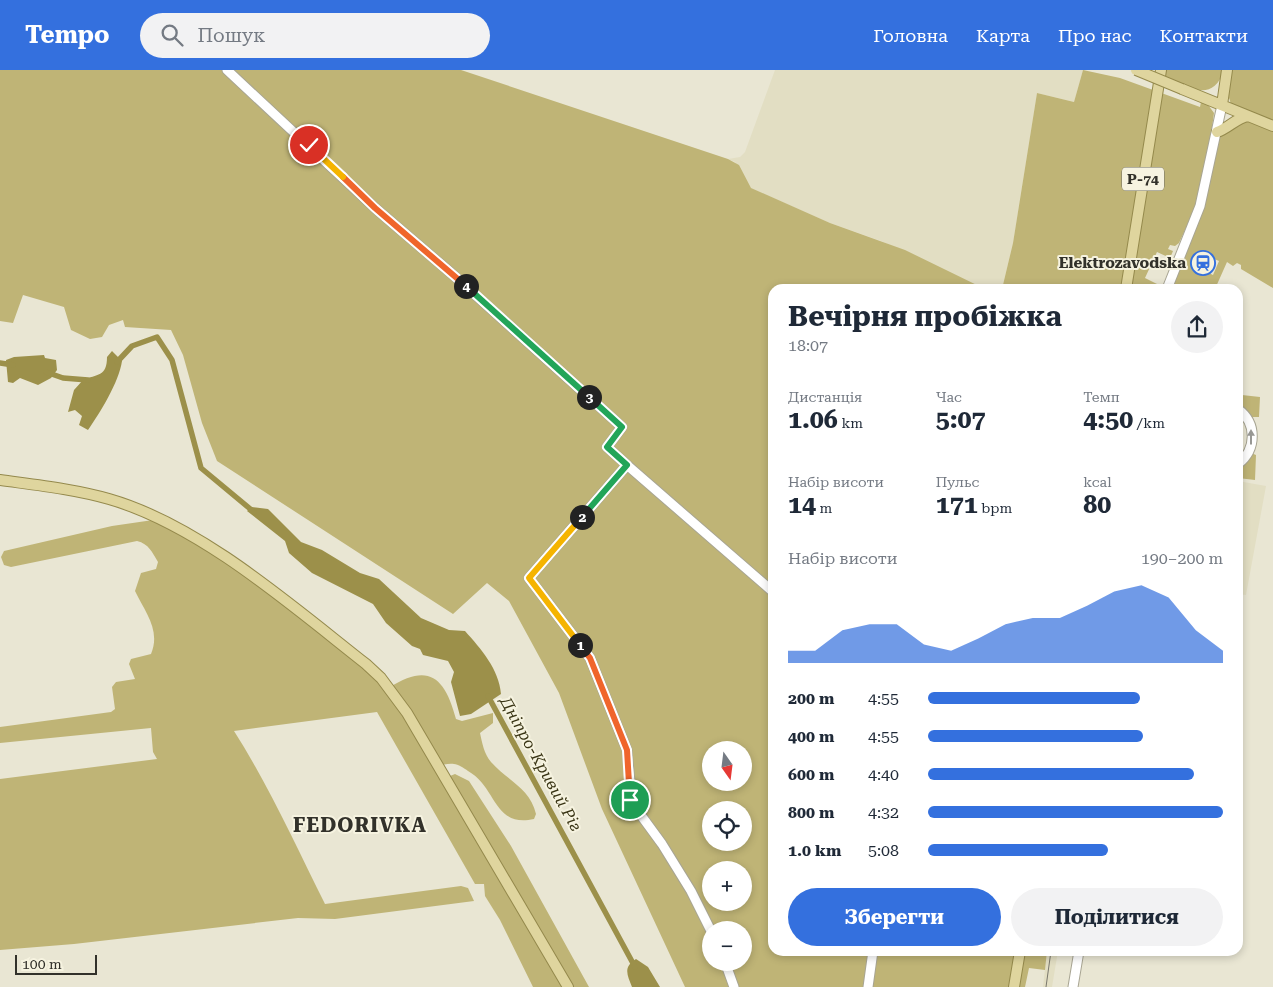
<!DOCTYPE html>
<html lang="uk">
<head>
<meta charset="utf-8">
<style>
	body { margin:0; font-family:"Roboto Serif",serif; background:#f2f2f3; color:#1f2937; height:100vh; display:flex; flex-direction:column; font-size:19px; white-space:nowrap }
	* { box-sizing:border-box; margin:0 }
	p { font-size:16px; color:#747a83 }
	.icon { flex:none; width:28px; height:28px; fill:none; stroke:currentColor; stroke-width:2; stroke-linecap:round; stroke-linejoin:round }
	.map { position:relative; flex:1; overflow:hidden }
	.details { position:absolute; left:768px; top:214px; width:475px; height:672px; display:flex; flex-direction:column; background:#fff; border-radius:15px; box-shadow:0 2px 8px #0003 }
	.details>* { flex:none }
	.needle { width:32px; rotate:166deg }
	.tools { position:absolute; left:702px; top:671px; display:grid; gap:10px }
	.tools a { display:grid; place-items:center; width:50px; height:50px; border-radius:50%; background:#fff; box-shadow:0 2px 8px #0003; font-size:25px }
	.scale { position:absolute; left:15px; bottom:12px; width:82px; box-sizing:border-box; padding-left:5px; border:2px solid #32312a; border-top:0; font-size:14px; line-height:18px; white-space:nowrap; color:#32312a; -webkit-text-stroke:4px #f6f3e0; paint-order:stroke }
	.pin { position:absolute; display:grid; place-items:center; width:42px; height:42px; color:#fff; margin:-21px; border:2px solid #fff; border-radius:50%; box-shadow:0 1px 5px #0007 }
	.km { position:absolute; width:25px; height:25px; margin:-12px; border-radius:50%; background:#222; color:#fff; font-size:14px; line-height:25px; text-align:center }
	.round { display:grid; place-items:center; flex:none; width:52px; height:52px; border-radius:26px; background:#f2f2f3 }
	.headline { display:flex; align-items:center; justify-content:space-between; height:85px; padding:0 20px }
	h1 { font-size:28px; font-weight:700; line-height:38px }
	.stats { display:grid; grid-template-columns:repeat(3,1fr); gap:8px; height:85px; padding:5px 20px }
	.stats div { display:grid; align-content:center }
	.stats b { font-size:25px; font-weight:700 }
	.stats small { font-size:14px; font-weight:400 }
	.stats p { font-size:14px }
	.chart { height:140px; padding:10px 20px }
	.chart p { display:flex; justify-content:space-between }
	.chart svg { width:100%; height:90px; margin-top:5px; fill:#3470de; opacity:.7 }
	.cta { display:flex; gap:10px; margin-top:auto; padding:10px 20px }
	.cta a { flex:1; height:58px; border-radius:30px; background:#3470de; color:#fff; font-size:20px; font-weight:700; line-height:58px; text-align:center }
	.cta a+a { background:#f2f2f3; color:#1f2937 }
	ul { padding:0 20px; list-style:none; font-size:16px }
	li { display:grid; grid-template-columns:80px 60px 1fr; align-items:center; height:38px }
	li i { height:12px; border-radius:6px; background:#3470de }
	header { display:flex; align-items:center; gap:30px; box-sizing:border-box; height:70px; padding:0 25px; background:#3470de; color:#fff }
	header strong { font-size:24px }
	nav { display:flex; gap:28px; margin-inline-start:auto; font-size:18px }
	.search { width:350px; height:45px; background:#f2f2f3; display:flex; align-items:center; gap:12px; box-sizing:border-box; padding:0 18px; border-radius:28px; color:#747a83; font-size:19px }
	.map>svg:first-child { display:block }
	.built { fill:#e2dec3 }
	.green { fill:#bfb476; fill-rule:evenodd }
	.water { fill:#9c904a }
	.lines { fill:none; stroke-linecap:round; stroke-linejoin:round }
	.canal { stroke:#9c904a; stroke-width:5.5 }
	.minor-casing { stroke:#a8a593; stroke-width:11 }
	.major-casing { stroke:#94894c; stroke-width:12 }
	.minor { stroke:#fff; stroke-width:9 }
	.major { stroke:#dfd59e; stroke-width:10 }
	.tram { stroke:#79776c; stroke-width:1 }
	.major-bridge-casing { stroke:#94894c; stroke-width:12; stroke-linecap:butt }
	.major-bridge { stroke:#dfd59e; stroke-width:10 }
	.oneway { fill:#989894 }
	.split-1-casing { stroke:#fff; stroke-width:10 }
	.split-2-casing { stroke:#fff; stroke-width:10 }
	.split-3-casing { stroke:#fff; stroke-width:10 }
	.split-4-casing { stroke:#fff; stroke-width:10 }
	.split-5-casing { stroke:#fff; stroke-width:10 }
	.split-6-casing { stroke:#fff; stroke-width:10 }
	.split-1 { stroke:#f0652b; stroke-width:6 }
	.split-2 { stroke:#f5b400; stroke-width:6 }
	.split-3 { stroke:#22a559; stroke-width:6 }
	.split-4 { stroke:#22a559; stroke-width:6 }
	.split-5 { stroke:#f0652b; stroke-width:6 }
	.split-6 { stroke:#f5b400; stroke-width:6 }
	.labels { text-anchor:middle; dominant-baseline:central; stroke-width:4; stroke-linejoin:round; paint-order:stroke }
	.shield { fill:#f6f3e0; stroke:#6d6b61; stroke-width:1 }
	.shield-label { font-size:14px; font-weight:bold; fill:#32312a }
	.poi-label { font-size:15px; font-weight:bold; fill:#32312a; stroke:#f6f3e0; text-anchor:end }
	.water-label { font-size:16px; font-style:italic; fill:#393414; stroke:#f6f3e0 }
	.district-label { font-size:20px; font-weight:bold; letter-spacing:1px; fill:#32312a; stroke:#f6f3e0 }
</style>
</head>
<body>
<header>
<strong>Tempo</strong>
<div class="search"><svg class="icon" aria-label="search" viewBox="0 0 24 24"><circle cx="10" cy="10" r="6"/><path d="M15 15l6 6"/></svg>Пошук</div>
<nav><a>Головна</a><a>Карта</a><a>Про нас</a><a>Контакти</a></nav>
</header>
<div class="map">
<svg width="1273" height="917" viewBox="0 0 1273 917">
	<rect width="100%" height="100%" fill="#e9e6d3"/>
	<path class="built" d="M775,0H1083L1074,32L1037,23L1013,173L1002,219H985L881,171L830,153L750,118L735,92L728,89L740,87L745,82Z
		M1238,411L1266,416L1246,525L1238,524Z
		M1047,881H1058L1052,917H1043Z"/>
	<path class="green" d="M0,0H461L728,89L739,95L751,118L830,153L905,180L985,219H772V881H1047L1045,900L1029,898L1025,917H685L602,739L559,623L509,531L487,513L453,544L217,391L202,353L183,285L171,260L125,257L123,250L109,255L102,267L90,269L71,260L64,237L23,225L13,253L0,251ZM711,680H744V712H711ZM711,740H744V772H711ZM711,800H744V832H711ZM711,860H744V892H711Z
		M1083,0L1120,8L1200,37L1201,32H1206L1214,43L1211,65L1213,68L1198,132L1179,173L1175,176L1170,175L1168,179L1173,181L1170,188L1157,182L1145,208L1161,216L1160,219H1002L1013,173L1037,23L1074,32Z
		M1166,0H1224C1213,34 1188,17 1165,7Z
		M1231,0H1273V52L1231,34L1228,25Z
		M1248,49L1273,59V218L1241,199V195L1237,193L1233,196L1227,192L1215,219H1170L1219,65ZM1198,182L1219,191L1213,205L1192,195Z
		M1242,325L1260,327L1259,347H1252L1238,332V326Z
		M1251,383L1256,385L1255,410L1238,408V397Z
		M160,449L228,489L389,618C429,592 445,608 456,649L462,651L493,643V653L480,663C482,672 484,684 491,692C508,711 530,718 536,744L534,749C493,758 497,717 468,701C464,698 458,694 454,694C449,693 443,695 438,695L445,708L455,704L469,711L511,776L589,917H533L500,850L485,826L484,814H475L377,642L234,661C269,716 296,776 325,834L461,816L468,818L474,831L335,849L298,848L74,874L0,880V709L157,689L153,682L151,658L0,673V657L111,642L115,639L112,617L116,612L135,609L129,594L131,589L151,584C161,560 145,542 135,521L141,503L156,499L158,492C152,482 149,474 137,471L11,497L4,495L1,487L4,481L112,456Z"/>
	<path class="water" d="M112,281L122,291C119,312 100,343 88,360L79,355L82,346L75,340L68,342L74,320L83,310C97,304 107,307 107,287Z
		M44,285L45,288L56,290L57,300L51,308L38,315L20,308L13,313L8,312L6,290L14,287Z
		M251,437L268,439L301,472L322,480L360,503L379,509L421,548L449,560L465,561C481,579 499,599 501,624L471,644L460,646L451,612L454,602L448,591L423,585L420,579L412,576L386,553L373,534L312,503L289,483L285,471L247,441Z
		M636,889L648,897L660,917H632C627,904 623,897 636,889Z"/>
	<g class="lines">
		<path class="canal" d="M117,292L132,276L157,267L172,290L201,398L254,442
			M0,293L13,295
			M46,302L63,308L88,310
			M488,626L635,897"/>
		<defs>
			<path id="minor" d="M227,0L375,138L451,203L622,357L607,377L627,395
				M1167,219L1200,136L1222,35
				M1238,339C1257,353 1257,379 1238,394
				M711,861L691,821L662,774L632,733L627,680L590,588L529,508L627,395L772,521
				M725,892L734,917
				M868,917L873,881
				M1073,917L1079,881"/>
			<path id="major" d="M1182,19L1273,56
				M1222,35L1227,0
				M1217,62C1229,58 1236,48 1248,46
				M1126,219L1161,0
				M0,410C36,415 74,419 109,429C200,455 292,536 366,594L381,608L407,643L568,917
				M1014,917L1020,881"/>
		</defs>
		<use href="#minor" class="minor-casing"/>
		<use href="#major" class="major-casing"/>
		<use href="#minor" class="minor"/>
		<use href="#major" class="major"/>
		<path class="tram" d="M1046,917L1051,881"/>
		<defs>
			<path id="major-bridge" d="M1136,0L1182,19"/>
		</defs>
		<use href="#major-bridge" class="major-bridge-casing"/>
		<use href="#major-bridge" class="major-bridge"/>
	</g>
	<defs><path id="oneway-solid" d="M-6-.8H1V-3.2L6.5 0L1 3.2V.8H-6Z" transform="scale(1.25)"/></defs>
	<use class="oneway" href="#oneway-solid" transform="translate(1251 367) rotate(-90)"/>
	<g class="lines">
		<defs>
			<path id="split-1" d="M580,575L590,588L627,680L630,730"/>
			<path id="split-2" d="M580,575L529,508L582,447"/>
			<path id="split-3" d="M582,447L627,395L607,377L622,357L589,327"/>
			<path id="split-4" d="M466,216L589,327"/>
			<path id="split-5" d="M343,107L375,138L466,216"/>
			<path id="split-6" d="M309,75L343,107"/>
		</defs>
		<use href="#split-1" class="split-1-casing"/>
		<use href="#split-2" class="split-2-casing"/>
		<use href="#split-3" class="split-3-casing"/>
		<use href="#split-4" class="split-4-casing"/>
		<use href="#split-5" class="split-5-casing"/>
		<use href="#split-6" class="split-6-casing"/>
		<use href="#split-1" class="split-1"/>
		<use href="#split-2" class="split-2"/>
		<use href="#split-3" class="split-3"/>
		<use href="#split-4" class="split-4"/>
		<use href="#split-5" class="split-5"/>
		<use href="#split-6" class="split-6"/>
	</g>
	<defs>
		<symbol id="station-ring" viewBox="-11 -11 22 22"><circle r="9.5" fill="#f6f3e0" stroke="#3470de" stroke-width="1.5"/><path d="M-3-6H3Q5-6 5-4V2Q5 4 3 4L4.5 6H3L1.5 4h-3L-3 6H-4.5L-3 4Q-5 4-5 2V-4Q-5-6-3-6ZM-3.5-4v3h7v-3ZM-3.5 1v1.5H-2V1ZM2 1v1.5H3.5V1Z" fill="#3470de"/></symbol>
	</defs>
	<g fill-rule="evenodd">
		<use href="#station-ring" x="1189" y="179" width="28" height="28"/>
	</g>
	<g class="labels">
		<rect class="shield" x="1122" y="97.5" width="42" height="23" rx="4"/>
		<g class="shield-label">
			<text x="1143" y="109">Р-74</text>
		</g>
		<g class="poi-label">
			<text x="1186" y="193">Elektrozavodska</text>
		</g>
		<g class="water-label">
			<text transform="translate(541 694) rotate(61)">Дніпро-Кривий Ріг</text>
		</g>
		<g class="district-label">
			<text x="360" y="755">FEDORIVKA</text>
		</g>
	</g>
</svg>
<div class="tools">
<a><svg class="needle" viewBox="-14 -14 28 28"><path d="M0-13l5 13h-10z" fill="#e53935"/><path d="M0 13l5-13h-10z" fill="#747a83"/></svg></a>
<a><svg class="icon" aria-label="locate" viewBox="0 0 24 24"><circle cx="12" cy="12" r="6"/><path d="M12 2v4M12 18v4M2 12h4M18 12h4"/></svg></a>
<a>+</a>
<a>−</a>
</div>
<div class="scale">100 m</div>
<div class="pin" style="left:630px;top:730px;background:#1e9e55"><svg class="icon" aria-label="arrive" viewBox="0 0 24 24"><path d="M6 21V4h12l-3 4 3 4H6"/></svg></div>
<div class="pin" style="left:309px;top:75px;background:#d93025"><svg class="icon" aria-label="check" viewBox="0 0 24 24"><path d="M5 12l5 5 9-10"/></svg></div>
<b class="km" style="left:580px;top:575px">1</b>
<b class="km" style="left:582px;top:447px">2</b>
<b class="km" style="left:589px;top:327px">3</b>
<b class="km" style="left:466px;top:216px">4</b>
<section class="details">
<div class="headline"><div><h1>Вечірня пробіжка</h1><p>18:07</p></div><a class="round"><svg class="icon" aria-label="share" viewBox="0 0 24 24"><path d="M12 15V3M7 8l5-5 5 5M5 13v7h14v-7"/></svg></a></div>
<div class="stats">
<div><p>Дистанція</p><b>1.06<small> km</small></b></div>
<div><p>Час</p><b>5:07</b></div>
<div><p>Темп</p><b>4:50<small> /km</small></b></div>
</div>
<div class="stats">
<div><p>Набір висоти</p><b>14<small> m</small></b></div>
<div><p>Пульс</p><b>171<small> bpm</small></b></div>
<div><p>kcal</p><b>80</b></div>
</div>
<div class="chart"><p><span>Набір висоти</span>190–200 m</p>
<svg viewBox="0 0 160 44" preserveAspectRatio="none"><path d="M0 44V38L10 38L20 28L30 25L40 25L50 35L60 38L70 32L80 25L90 22L100 22L110 16L120 9L130 6L140 12L150 28L160 38V44z"/></svg>
</div>
<ul>
<li><b>200 m</b>4:55<i style="width:72%"></i></li>
<li><b>400 m</b>4:55<i style="width:73%"></i></li>
<li><b>600 m</b>4:40<i style="width:90%"></i></li>
<li><b>800 m</b>4:32<i style="width:100%"></i></li>
<li><b>1.0 km</b>5:08<i style="width:61%"></i></li>
</ul>
<div class="cta"><a>Зберегти</a><a>Поділитися</a></div>
</section>
</div>
</body>
</html>
